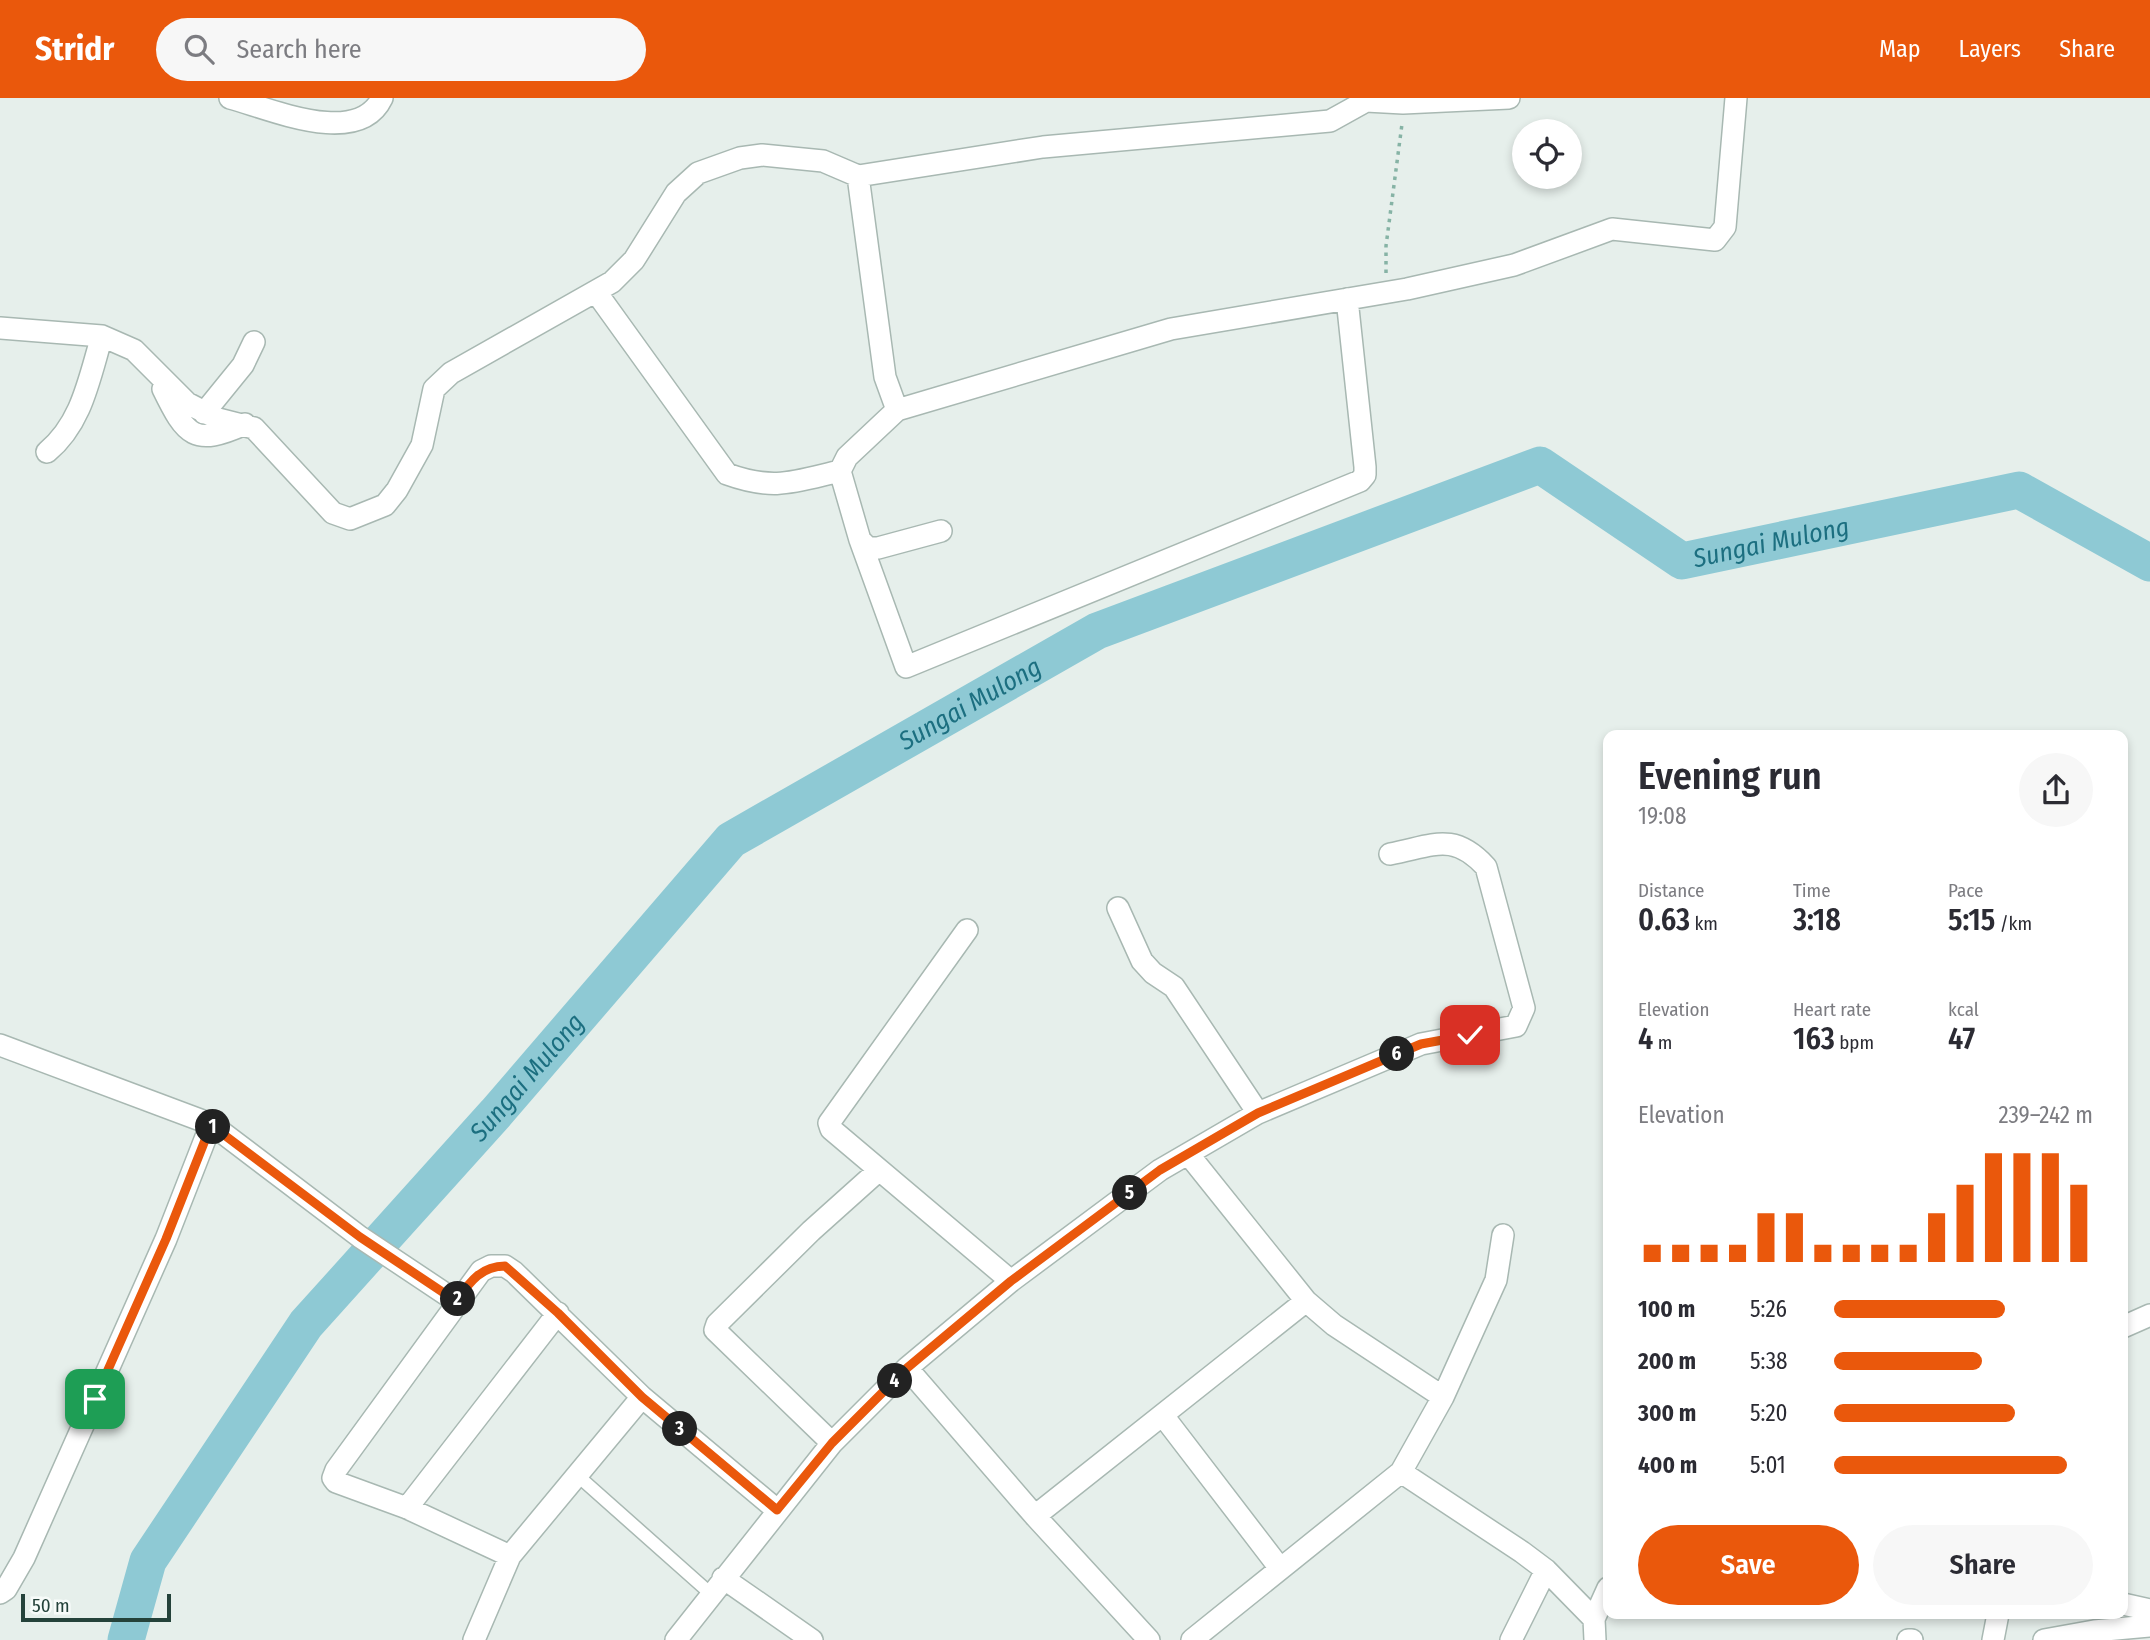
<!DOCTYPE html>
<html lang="en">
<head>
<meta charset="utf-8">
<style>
	body { margin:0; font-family:"Fira Sans Condensed",sans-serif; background:#f7f7f7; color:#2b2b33; height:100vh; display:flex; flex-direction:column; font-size:26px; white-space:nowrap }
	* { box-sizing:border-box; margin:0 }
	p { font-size:23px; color:#7c7c81 }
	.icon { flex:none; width:38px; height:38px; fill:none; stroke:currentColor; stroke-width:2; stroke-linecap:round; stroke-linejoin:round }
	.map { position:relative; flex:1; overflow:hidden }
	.panel { position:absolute; left:1603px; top:632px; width:525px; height:889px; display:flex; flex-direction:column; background:#fff; border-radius:14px; box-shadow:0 4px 10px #0003 }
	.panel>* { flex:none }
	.buttons { position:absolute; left:1512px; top:21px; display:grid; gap:14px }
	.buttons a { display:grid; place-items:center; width:70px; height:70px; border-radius:50%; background:#fff; box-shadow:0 4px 10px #0003; font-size:35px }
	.scale { position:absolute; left:21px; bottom:18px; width:150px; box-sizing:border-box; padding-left:7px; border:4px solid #24423a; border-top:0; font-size:19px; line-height:24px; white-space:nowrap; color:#24423a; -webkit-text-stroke:5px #f7fbf9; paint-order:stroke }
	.pin { position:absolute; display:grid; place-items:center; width:60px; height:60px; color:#fff; margin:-30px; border-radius:14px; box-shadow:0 4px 10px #0006 }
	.km { position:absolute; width:35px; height:35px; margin:-18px; border-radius:50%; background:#222; color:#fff; font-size:19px; line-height:35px; text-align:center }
	.round { display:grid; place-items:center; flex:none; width:74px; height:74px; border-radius:37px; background:#f7f7f7 }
	.overview { display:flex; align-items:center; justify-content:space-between; height:119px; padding:0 35px }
	h1 { font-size:38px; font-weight:600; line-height:52px }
	.stats { display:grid; grid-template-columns:repeat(3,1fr); gap:10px; height:119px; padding:7px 35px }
	.stats div { display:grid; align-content:center }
	.stats b { font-size:30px; font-weight:600 }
	.stats small { font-size:19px; font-weight:400 }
	.stats p { font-size:19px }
	.chart { height:196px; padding:14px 35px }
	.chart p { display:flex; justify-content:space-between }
	.chart svg { width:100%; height:126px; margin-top:7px; stroke:#ea580c; stroke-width:6 }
	.primary-button { display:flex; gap:14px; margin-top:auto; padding:14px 35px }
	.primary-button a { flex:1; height:80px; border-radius:42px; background:#ea580c; color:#fff; font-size:28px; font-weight:600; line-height:80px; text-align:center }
	.primary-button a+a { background:#f7f7f7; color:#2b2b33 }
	ul { padding:0 35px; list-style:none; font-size:23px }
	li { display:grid; grid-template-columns:112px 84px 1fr; align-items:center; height:52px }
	li i { height:18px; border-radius:9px; background:#ea580c }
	header { display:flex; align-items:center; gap:42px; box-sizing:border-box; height:98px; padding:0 35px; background:#ea580c; color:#fff }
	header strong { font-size:33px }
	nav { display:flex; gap:38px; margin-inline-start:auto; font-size:24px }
	.search { width:490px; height:63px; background:#f7f7f7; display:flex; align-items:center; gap:18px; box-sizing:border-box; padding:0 24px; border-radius:38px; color:#7c7c81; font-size:26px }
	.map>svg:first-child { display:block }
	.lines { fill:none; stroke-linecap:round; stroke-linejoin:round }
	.river { stroke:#8ec9d4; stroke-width:37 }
	.service-casing { stroke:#a8b8b2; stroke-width:15 }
	.minor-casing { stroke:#a8b8b2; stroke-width:24 }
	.path { stroke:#86b3a5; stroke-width:3.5; stroke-dasharray:3.5 5; stroke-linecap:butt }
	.service { stroke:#fff; stroke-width:12 }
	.minor { stroke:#fff; stroke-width:21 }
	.route-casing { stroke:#fff; stroke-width:14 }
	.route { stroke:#ea580c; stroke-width:9 }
	.labels { text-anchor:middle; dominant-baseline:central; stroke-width:5; stroke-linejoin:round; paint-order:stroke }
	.water-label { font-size:26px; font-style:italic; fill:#1c6f80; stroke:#f7fbf9 }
</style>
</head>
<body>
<header>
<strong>Stridr</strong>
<div class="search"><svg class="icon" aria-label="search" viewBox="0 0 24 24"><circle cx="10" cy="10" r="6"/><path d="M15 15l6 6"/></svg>Search here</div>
<nav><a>Map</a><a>Layers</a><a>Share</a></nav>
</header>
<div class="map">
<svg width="2150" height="1542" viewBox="0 0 2150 1542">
	<rect width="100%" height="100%" fill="#e6efeb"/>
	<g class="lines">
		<path class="river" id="s1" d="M126,1542L148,1463L306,1226L496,1015L731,742L1097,533L1540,367L1682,463L2019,392L2150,465"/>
		<defs>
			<path id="service" d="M577,1377L711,1496"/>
			<path id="minor" d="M230,0C271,11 358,50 382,0
				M858,78L885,279L897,312L1171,231L1407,191L1514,167L1612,131L1715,142L1725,129L1736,0
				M596,194L727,376C774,393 793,384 840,373
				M0,230L102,238L134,252L187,305L218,321L254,330L333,415L350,421L385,407L397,392L422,347L434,291L451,275L612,184L634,162L676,95L698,75L740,60L762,57L823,63L858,78L1043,49L1330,23L1366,3L1403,5L1509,0
				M163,291C186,338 194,349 245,326
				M897,312L847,359L840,373L860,442L868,450H878L941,433
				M204,315L243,267L254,244
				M47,354C82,325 89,281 102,238
				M860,442L906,569L1360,383L1365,377V369L1347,201
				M1118,810L1142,863L1153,875L1174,889L1258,1015
				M967,832L829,1025L831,1031L1011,1183
				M0,947L211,1026L360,1139L456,1203
				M1189,1057L1306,1203L1334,1227L1443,1299
				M1503,1137L1496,1182L1443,1299L1401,1374L1522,1454L1546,1472L1594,1521
				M2123,1229L2150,1217
				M907,1270L1035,1418L1149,1542
				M642,1299L777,1412
				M1164,1319L1279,1469
				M832,1345L715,1232L717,1226L811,1133L878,1073
				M407,1410L558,1215
				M1035,1418L1306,1203
				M723,1480L812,1542
				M0,1495L6,1491L24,1460L166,1141L211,1026
				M2123,1506L2150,1512
				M474,1542L510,1458L642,1299L514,1174L505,1168H491L481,1173L336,1372L333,1380L336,1384L407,1410L510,1458
				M676,1542L832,1345L907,1270L1011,1183L1160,1072L1258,1015L1421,946L1516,928L1524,910L1486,769C1453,733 1433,748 1390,756
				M1192,1542L1401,1374
				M1511,1542L1546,1472
				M1595,1542L1594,1521L1608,1490
				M1908,1542H1912
				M1993,1542L1998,1516
				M2044,1542L2094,1533L2150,1528"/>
		</defs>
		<use href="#service" class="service-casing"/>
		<use href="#minor" class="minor-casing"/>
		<path class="path" d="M1386,175V148L1402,26"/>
		<use href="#service" class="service"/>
		<use href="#minor" class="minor"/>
	</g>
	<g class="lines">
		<defs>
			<path id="route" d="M95,1301L166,1141L211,1027L360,1139L456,1203C470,1184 481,1168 505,1168L558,1215L642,1299L777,1412L832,1345L907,1270L1011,1183L1160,1072L1258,1015L1421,946L1470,937"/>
		</defs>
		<use href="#route" class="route-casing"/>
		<use href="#route" class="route"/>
	</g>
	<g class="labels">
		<g class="water-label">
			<text stroke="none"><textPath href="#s1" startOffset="2168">Sungai Mulong</textPath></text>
			<text stroke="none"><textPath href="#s1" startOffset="1286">Sungai Mulong</textPath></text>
			<text stroke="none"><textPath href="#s1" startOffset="698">Sungai Mulong</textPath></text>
		</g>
	</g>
</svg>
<div class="buttons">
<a><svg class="icon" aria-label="locate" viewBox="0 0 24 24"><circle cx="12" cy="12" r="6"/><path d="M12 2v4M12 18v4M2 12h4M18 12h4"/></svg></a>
</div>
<div class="scale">50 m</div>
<div class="pin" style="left:95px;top:1301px;background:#1e9e55"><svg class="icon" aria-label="arrive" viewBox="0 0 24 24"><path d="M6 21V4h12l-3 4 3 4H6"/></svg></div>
<div class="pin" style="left:1470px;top:937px;background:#d93025"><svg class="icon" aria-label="check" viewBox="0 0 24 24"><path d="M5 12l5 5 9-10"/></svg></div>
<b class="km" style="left:213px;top:1029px">1</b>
<b class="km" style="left:458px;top:1201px">2</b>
<b class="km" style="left:680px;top:1331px">3</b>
<b class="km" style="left:895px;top:1283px">4</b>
<b class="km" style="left:1130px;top:1095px">5</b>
<b class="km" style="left:1397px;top:956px">6</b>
<section class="panel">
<div class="overview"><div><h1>Evening run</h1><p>19:08</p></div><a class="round"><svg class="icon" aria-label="share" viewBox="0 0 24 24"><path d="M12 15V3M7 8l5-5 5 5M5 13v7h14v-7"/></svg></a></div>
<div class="stats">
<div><p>Distance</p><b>0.63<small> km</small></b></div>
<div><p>Time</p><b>3:18</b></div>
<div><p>Pace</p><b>5:15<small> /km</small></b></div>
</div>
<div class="stats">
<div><p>Elevation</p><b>4<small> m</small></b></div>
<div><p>Heart rate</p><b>163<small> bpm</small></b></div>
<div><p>kcal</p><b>47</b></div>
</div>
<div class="chart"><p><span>Elevation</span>239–242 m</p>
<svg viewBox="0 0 160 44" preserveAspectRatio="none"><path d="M5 44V38M15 44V38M25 44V38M35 44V38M45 44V27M55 44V27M65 44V38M75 44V38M85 44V38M95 44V38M105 44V27M115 44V17M125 44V6M135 44V6M145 44V6M155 44V17"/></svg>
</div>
<ul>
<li><b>100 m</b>5:26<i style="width:66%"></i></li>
<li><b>200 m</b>5:38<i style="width:57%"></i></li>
<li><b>300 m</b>5:20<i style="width:70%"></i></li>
<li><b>400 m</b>5:01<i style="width:90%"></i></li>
</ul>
<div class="primary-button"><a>Save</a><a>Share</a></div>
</section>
</div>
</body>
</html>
